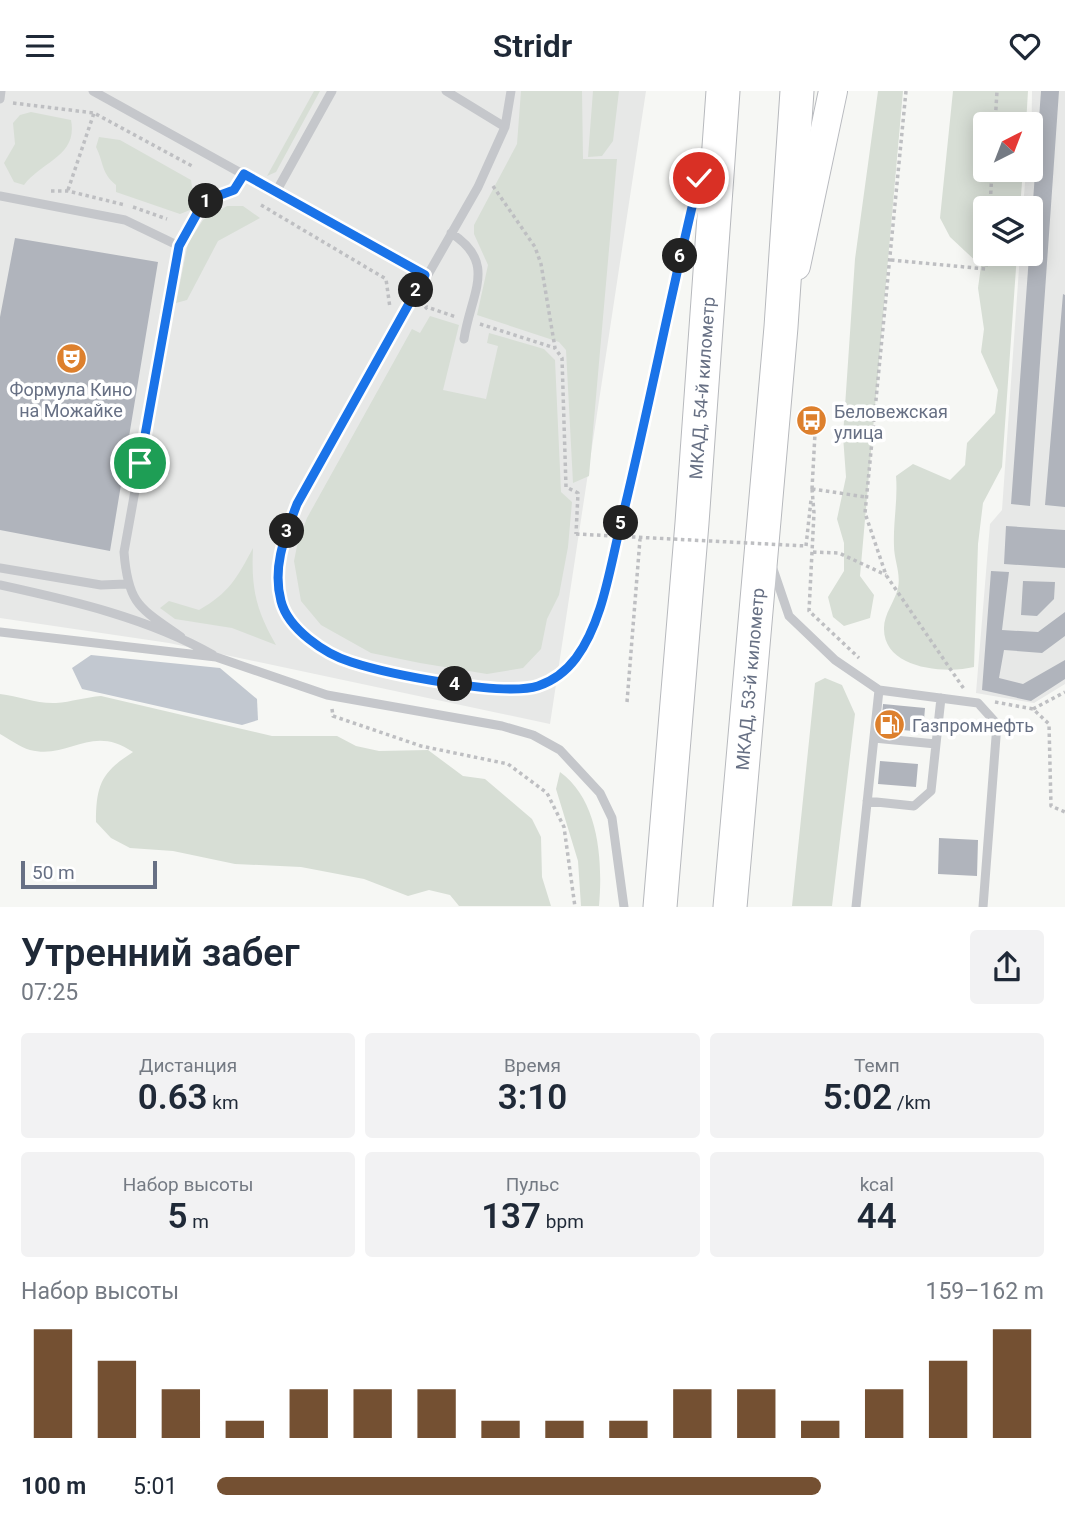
<!DOCTYPE html>
<html lang="ru">
<head>
<meta charset="utf-8">
<style>
	body { margin:0; font-family:Roboto,sans-serif; background:#f2f2f3; color:#1f2937; height:100vh; display:flex; flex-direction:column; font-size:26px; white-space:nowrap }
	* { box-sizing:border-box; margin:0 }
	p { font-size:23px; color:#747a83 }
	.icon { flex:none; width:38px; height:38px; fill:none; stroke:currentColor; stroke-width:2; stroke-linecap:round; stroke-linejoin:round }
	.map { position:relative; height:816px; overflow:hidden }
	.drawer { display:flex; flex-direction:column; background:#fff; flex:1 }
	.drawer>* { flex:none }
	.needle { width:46px; rotate:42deg }
	.fabs { position:absolute; left:973px; top:21px; display:grid; gap:14px }
	.fabs a { display:grid; place-items:center; width:70px; height:70px; border-radius:7px; background:#fff; box-shadow:0 4px 18px #0003; font-size:35px }
	.scale { position:absolute; left:21px; bottom:18px; width:136px; box-sizing:border-box; padding-left:7px; border:4px solid #677084; border-top:0; font-size:19px; line-height:24px; white-space:nowrap; color:#677084; -webkit-text-stroke:5px #fff; paint-order:stroke }
	.pin { position:absolute; display:grid; place-items:center; width:60px; height:60px; color:#fff; margin:-30px; border:4px solid #fff; border-radius:50%; box-shadow:0 2px 7px #0007 }
	.km { position:absolute; width:35px; height:35px; margin:-18px; border-radius:50%; background:#222; color:#fff; font-size:19px; line-height:35px; text-align:center }
	.round { display:grid; place-items:center; flex:none; width:74px; height:74px; border-radius:7px; background:#f2f2f3 }
	.summary { display:flex; align-items:center; justify-content:space-between; height:119px; padding:0 21px }
	h1 { font-size:38px; font-weight:600; line-height:52px }
	.figures { display:grid; grid-template-columns:repeat(3,1fr); gap:10px; height:119px; padding:7px 21px }
	.figures div { display:grid; align-content:center; border-radius:7px; background:#f2f2f3; text-align:center }
	.figures b { font-size:35px; font-weight:600 }
	.figures small { font-size:19px; font-weight:400 }
	.figures p { font-size:19px }
	.chart { height:196px; padding:14px 21px }
	.chart p { display:flex; justify-content:space-between }
	.chart svg { width:100%; height:126px; margin-top:7px; stroke:#745032; stroke-width:6 }
	ul { padding:0 21px; list-style:none; font-size:23px }
	li { display:grid; grid-template-columns:112px 84px 1fr; align-items:center; height:52px }
	li i { height:18px; border-radius:9px; background:#745032 }
	header { display:flex; justify-content:space-between; align-items:center; height:91px; padding:0 21px; background:#fff; font-size:32px; font-weight:600 }
	.map>svg:first-child { display:block }
	.built { fill:#e7e8e7 }
	.green { fill:#d7ded5 }
	.water { fill:#c2c8d0 }
	.building { fill:#b0b4bc }
	.lines { fill:none; stroke-linecap:round; stroke-linejoin:round }
	.primary-casing { stroke:#b8babf; stroke-width:30 }
	.highway-casing { stroke:#b7b9bd; stroke-width:35 }
	.path { stroke:#bebfc2; stroke-width:3.5; stroke-dasharray:3.5 3.5; stroke-linecap:butt }
	.lane { stroke:#c5c7cb; stroke-width:9 }
	.primary { stroke:#fff; stroke-width:28 }
	.highway { stroke:#fff; stroke-width:33 }
	.path-bridge { stroke:#bebfc2; stroke-width:3.5; stroke-dasharray:3.5 3.5; stroke-linecap:butt }
	.route-casing { stroke:#fff; stroke-width:14 }
	.route { stroke:#1a73e8; stroke-width:9 }
	.labels { text-anchor:middle; dominant-baseline:central; stroke-width:7; stroke-linejoin:round; paint-order:stroke }
	.street-label { font-size:18px; fill:#677084; stroke:#fff }
	.poi-label { font-size:18px; fill:#677084; stroke:#fff; text-anchor:start }
</style>
</head>
<body>
<header><svg class="icon" aria-label="menu" viewBox="0 0 24 24"><path d="M4 6h16M4 12h16M4 18h16"/></svg>Stridr<svg class="icon" aria-label="heart" viewBox="0 0 24 24"><path d="M12 20l-8-8c-3-5 5-10 8-4 3-6 11-1 8 4z"/></svg></header>
<div class="map">
<svg width="1065" height="816" viewBox="0 0 1065 816">
	<rect width="100%" height="100%" fill="#f6f7f4"/>
	<path class="built" d="M0,0H646L550,633L169,552L0,527Z
		M1032,0H1065V593L1034,612L976,602L990,433L1002,419L1020,163H1031V117H1023L1026,79H1031Z"/>
	<path class="green" d="M314,0H320L276,81L267,85Z
		M521,0H582L583,68H617L589,385L573,392L566,259L559,251L477,224L488,174L474,143V134L517,53Z
		M593,0H619L613,50L602,65L588,66Z
		M878,0H903L860,485L874,504L870,527L844,535L833,526L828,506L844,480V452L837,428L846,386L843,345L855,168Z
		M953,0H1028L1026,33H985V79H1023L1020,117H985V163H1017L1002,376L983,412L978,453L974,576C945,583 883,578 884,537C884,523 895,510 898,497C901,482 894,469 894,455C893,431 898,409 896,385L913,373L950,389L965,374L967,352L995,322L998,299L981,261L984,238L978,197L981,175L950,146L940,127Z
		M31,21L71,29C78,65 42,70 24,94L14,91L4,72L15,53L13,32L20,24Z
		M99,46L120,49L191,89L194,109L190,119L180,123L116,101V94C101,82 104,72 96,56Z
		M227,115H243L260,127L218,150L187,209L176,212L188,152L203,129Z
		M430,225L459,234L443,299L486,308L498,255L487,252L489,242L544,258L555,269L561,401L572,411L568,456L559,504L547,528L541,558L523,577L487,583L420,572L371,562L321,534L301,510L294,470L298,450L307,427L412,238L420,242Z
		M253,457C251,498 256,519 276,554L232,537L175,528L160,517L169,510L199,519C229,502 237,487 253,457Z
		M825,587L842,594L855,623L832,815H792L815,592Z
		M0,603C19,605 37,613 56,612C71,611 86,606 101,605L272,645H337L356,655L379,660L428,659L463,685L485,688L532,728L541,746L542,786L551,815H459L450,804L429,799L408,805L364,788L301,776L235,773L173,760L130,757L111,747L96,731C96,693 102,681 133,661C91,632 69,669 30,659C20,656 9,648 0,643Z
		M560,681C599,709 603,770 599,815H581L578,770L556,698Z"/>
	<path class="water" d="M91,564L220,577L257,608L258,629L242,634L82,598L72,577Z"/>
	<path class="building" d="M1041,0H1059L1030,415L1011,413Z
		M15,147L158,171L110,460L0,439V226Z
		M1063,203L1065,204V416L1045,414Z
		M1006,435L1065,439V477L1004,473Z
		M991,480L1009,481L1002,539L1038,541L1065,521V545L1042,562L1004,559L999,587L1023,593L1065,569V588L1031,610L982,599Z
		M1023,490L1055,491L1054,508L1037,525L1021,524Z
		M883,613L925,617L923,641L881,637Z
		M880,670L918,673L916,696L878,693Z
		M939,747L978,749L977,785L938,783Z"/>
	<g class="lines">
		<defs>
			<path id="primary" d="M796,175L833,0"/>
			<path id="highway" d="M660,816L692,432L723,0
				M730,816L781,236L797,0"/>
		</defs>
		<use href="#primary" class="primary-casing"/>
		<use href="#highway" class="highway-casing"/>
		<path class="path" d="M906,0L865,422L886,484L964,598
			M13,12L94,22L192,75
			M995,33L997,0
			M493,95L535,156L541,173L555,257L562,267L566,396L578,402L576,443
			M68,99L94,22
			M51,100H68L125,114
			M261,114L386,188L390,217
			M133,116L167,128
			M990,117L992,79
			M891,169L986,178L987,163
			M425,218L427,216L456,226
			M480,233L555,257
			M812,398L814,422L809,520L859,567
			M812,398L816,324
			M812,398L866,406
			M806,455L811,409
			M813,461L839,462L886,484
			M627,611L640,448
			M995,611L1033,618L1049,633L1051,715L1065,721
			M332,618L333,625L421,655L508,673L547,702L564,736L575,816
			M1033,618L1065,601"/>
		<path class="lane" d="M93,0L425,184
			M446,0L505,36
			M511,0L505,36L478,96L297,413C285,444 272,477 281,511C288,538 326,563 352,571C391,583 474,600 513,599C538,598 557,587 573,569C601,539 610,474 620,435C650,315 673,193 703,73
			M0,8L1,0
			M276,101L332,0
			M0,105L125,129L179,155
			M451,142C498,172 471,202 464,248
			M0,477L101,494L126,493
			M773,478L789,525L835,569L879,599L978,612L997,633L983,816
			M0,494C73,510 148,527 213,564
			M0,541L216,566L327,604L502,635L533,644L560,659L600,702L612,727L624,816
			M181,546C140,517 128,514 124,461L179,155L204,110L234,99L244,83
			M874,647L936,653L941,607
			M867,710L914,715L931,700L936,653
			M856,816L879,599"/>
		<use href="#primary" class="primary"/>
		<use href="#highway" class="highway"/>
		<path class="path-bridge" d="M576,443L806,455"/>
	</g>
	<g class="lines">
		<defs>
			<path id="route" d="M140,372L179,155L204,110L234,99L244,83L425,184L297,413C285,445 272,476 281,510C288,538 325,563 351,571C388,583 503,606 538,595C553,590 567,579 576,567C603,531 610,475 621,432C649,317 671,201 699,87"/>
		</defs>
		<use href="#route" class="route-casing"/>
		<use href="#route" class="route"/>
	</g>
	<defs>
		<symbol id="theatre-disc" viewBox="-11 -11 22 22"><circle r="9.5" fill="#dd802d" stroke="#fff"/><path d="M-5-5.5Q0-4 5-5.5V0Q5 5 0 6Q-5 5-5 0ZM-3.3-2.5H-1v1.5H-3.3ZM1-2.5H3.3v1.5H1ZM-2.8 1Q0 5.5 2.8 1Z" fill="#fff"/></symbol>
		<symbol id="bus-disc" viewBox="-11 -11 22 22"><circle r="9.5" fill="#dd802d" stroke="#fff"/><path d="M-5-6H5V4H4V6H2V4H-2V6H-4V4H-5ZM-3.5-4V0h7V-4ZM-3.5 1.2v1.5H-2V1.2ZM2 1.2v1.5H3.5V1.2Z" fill="#fff"/></symbol>
		<symbol id="fuel-disc" viewBox="-11 -11 22 22"><circle r="9.5" fill="#dd802d" stroke="#fff"/><path d="M-5.5-6h7V0h2V4h1.3V-2.5L3-4.5l.8-.8L6-3V5H2.5V1h-1V6h-7ZM-4.2-4.7v3.2H.2V-4.7Z" fill="#fff"/></symbol>
	</defs>
	<g fill-rule="evenodd">
		<use href="#theatre-disc" x="54" y="250" width="35" height="35"/>
		<use href="#bus-disc" x="794" y="312" width="35" height="35"/>
		<use href="#fuel-disc" x="872" y="616" width="35" height="35"/>
	</g>
	<g class="labels">
		<g class="street-label">
			<text transform="translate(702 297) rotate(-86)">МКАД, 54-й километр</text>
			<text transform="translate(750 588) rotate(-85)">МКАД, 53-й километр</text>
		</g>
		<g class="poi-label">
			<text x="71" y="298" text-anchor="middle">Формула Кино<tspan x="71" dy="21">на Можайке</tspan></text>
			<text x="834" y="320">Беловежская<tspan x="834" dy="21">улица</tspan></text>
			<text x="912" y="634">Газпромнефть</text>
		</g>
	</g>
</svg>
<div class="fabs">
<a><svg class="needle" viewBox="-14 -14 28 28"><path d="M0-13l5 13h-10z" fill="#e53935"/><path d="M0 13l5-13h-10z" fill="#747a83"/></svg></a>
<a><svg class="icon" aria-label="layers" viewBox="0 0 24 24"><path d="M12 4l9 5-9 5-9-5zM3 14l9 5 9-5"/></svg></a>
</div>
<div class="scale">50 m</div>
<div class="pin" style="left:140px;top:372px;background:#1e9e55"><svg class="icon" aria-label="arrive" viewBox="0 0 24 24"><path d="M6 21V4h12l-3 4 3 4H6"/></svg></div>
<div class="pin" style="left:699px;top:87px;background:#d93025"><svg class="icon" aria-label="check" viewBox="0 0 24 24"><path d="M5 12l5 5 9-10"/></svg></div>
<b class="km" style="left:206px;top:110px">1</b>
<b class="km" style="left:416px;top:199px">2</b>
<b class="km" style="left:287px;top:440px">3</b>
<b class="km" style="left:455px;top:593px">4</b>
<b class="km" style="left:621px;top:432px">5</b>
<b class="km" style="left:680px;top:165px">6</b>
</div>
<section class="drawer">
<div class="summary"><div><h1>Утренний забег</h1><p>07:25</p></div><a class="round"><svg class="icon" aria-label="share" viewBox="0 0 24 24"><path d="M12 15V3M7 8l5-5 5 5M5 13v7h14v-7"/></svg></a></div>
<div class="figures">
<div><p>Дистанция</p><b>0.63<small> km</small></b></div>
<div><p>Время</p><b>3:10</b></div>
<div><p>Темп</p><b>5:02<small> /km</small></b></div>
</div>
<div class="figures">
<div><p>Набор высоты</p><b>5<small> m</small></b></div>
<div><p>Пульс</p><b>137<small> bpm</small></b></div>
<div><p>kcal</p><b>44</b></div>
</div>
<div class="chart"><p><span>Набор высоты</span>159–162 m</p>
<svg viewBox="0 0 160 44" preserveAspectRatio="none"><path d="M5 44V6M15 44V17M25 44V27M35 44V38M45 44V27M55 44V27M65 44V27M75 44V38M85 44V38M95 44V38M105 44V27M115 44V27M125 44V38M135 44V27M145 44V17M155 44V6"/></svg>
</div>
<ul>
<li><b>100 m</b>5:01<i style="width:73%"></i></li>
</ul>
</section>
</body>
</html>
